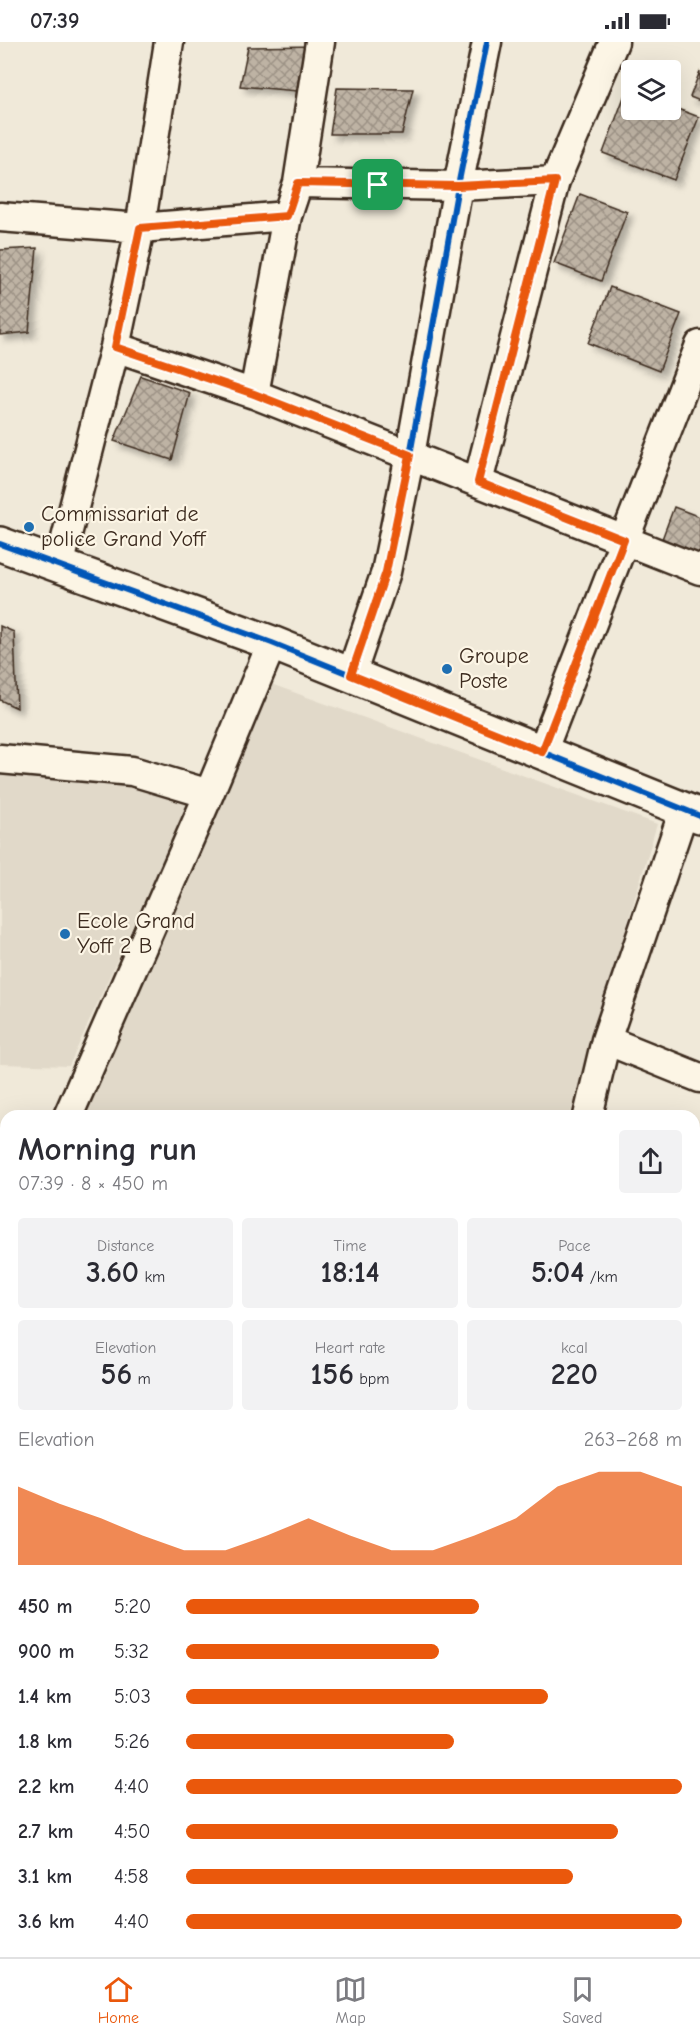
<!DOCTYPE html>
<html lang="en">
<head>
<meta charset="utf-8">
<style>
	body { margin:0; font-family:"Comic Neue",sans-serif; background:#f2f2f3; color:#2b2b33; height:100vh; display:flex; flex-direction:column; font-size:22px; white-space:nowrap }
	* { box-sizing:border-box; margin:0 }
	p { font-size:20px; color:#7c7c81 }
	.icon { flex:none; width:33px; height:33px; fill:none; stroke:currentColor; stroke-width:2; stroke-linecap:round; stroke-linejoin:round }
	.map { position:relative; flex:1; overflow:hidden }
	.drawer { position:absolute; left:0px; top:1068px; width:700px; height:848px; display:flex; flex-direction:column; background:#fff; border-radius:18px 18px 0 0; box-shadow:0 6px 24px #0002 }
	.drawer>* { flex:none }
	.tools { position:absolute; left:621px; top:18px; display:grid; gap:12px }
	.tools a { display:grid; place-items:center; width:60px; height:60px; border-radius:6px; background:#fff; box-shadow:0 6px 24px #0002; font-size:30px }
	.pin { position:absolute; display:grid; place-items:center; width:51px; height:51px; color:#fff; margin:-26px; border-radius:12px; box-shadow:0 3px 9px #0006 }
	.round { display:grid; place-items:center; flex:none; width:63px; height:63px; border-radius:6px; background:#f2f2f3 }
	.summary { display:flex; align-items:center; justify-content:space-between; height:102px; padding:0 18px }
	h1 { font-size:33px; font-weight:700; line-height:45px }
	.stats { display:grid; grid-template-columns:repeat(3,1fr); gap:9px; height:102px; padding:6px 18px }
	.stats div { display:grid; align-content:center; border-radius:6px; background:#f2f2f3; text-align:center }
	.stats b { font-size:30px; font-weight:700 }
	.stats small { font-size:16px; font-weight:400 }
	.stats p { font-size:16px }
	.chart { height:168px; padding:12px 18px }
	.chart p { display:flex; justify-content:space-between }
	.chart svg { width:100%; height:108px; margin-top:6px; fill:#ea580c; opacity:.7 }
	ul { padding:0 18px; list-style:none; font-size:20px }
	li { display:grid; grid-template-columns:96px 72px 1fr; align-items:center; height:45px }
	li i { height:15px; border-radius:8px; background:#ea580c }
	.status { display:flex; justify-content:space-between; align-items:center; height:42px; padding:0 30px; background:#fff; direction:ltr }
	.status svg { height:16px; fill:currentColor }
	.dock { display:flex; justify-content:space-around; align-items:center; height:84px; border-top:2px solid #e1e1e2; background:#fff; font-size:16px; color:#7c7c81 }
	.dock a { display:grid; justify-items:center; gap:3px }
	.dock .current { color:#ea580c }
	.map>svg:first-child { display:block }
	.built { fill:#e1d9c9 }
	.building { fill:url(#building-cross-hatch); stroke:#3b2a1e; stroke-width:1.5; filter:url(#shadow) }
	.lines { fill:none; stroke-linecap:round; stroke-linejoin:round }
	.street-casing { stroke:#3b2a1e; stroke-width:33 }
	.secondary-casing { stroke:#3b2a1e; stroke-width:38 }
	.street { stroke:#fcf5e5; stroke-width:28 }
	.secondary { stroke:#fcf5e5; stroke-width:33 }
	.cycleway-casing { stroke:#fcf5e5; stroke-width:10 }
	.cycleway { stroke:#0057b8; stroke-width:6 }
	.route-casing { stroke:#fff; stroke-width:12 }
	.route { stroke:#ea580c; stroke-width:8 }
	.poi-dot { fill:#1f6fb2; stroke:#fcf5e5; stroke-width:2 }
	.labels { text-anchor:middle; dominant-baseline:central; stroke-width:4.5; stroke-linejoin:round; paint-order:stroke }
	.poi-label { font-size:22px; fill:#3b2a1e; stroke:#fcf5e5; text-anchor:start }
</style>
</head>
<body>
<div class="status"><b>07:39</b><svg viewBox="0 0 49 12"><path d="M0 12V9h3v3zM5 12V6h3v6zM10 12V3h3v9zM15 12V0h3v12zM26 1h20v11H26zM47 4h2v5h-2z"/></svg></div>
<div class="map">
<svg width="700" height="1915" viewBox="0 0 700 1915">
	<defs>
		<pattern id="building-cross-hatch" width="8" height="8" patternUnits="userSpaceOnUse" patternTransform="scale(1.5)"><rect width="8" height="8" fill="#beb3a4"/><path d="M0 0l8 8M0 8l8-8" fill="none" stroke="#9c9285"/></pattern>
		<filter id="shadow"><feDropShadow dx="5.5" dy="5.5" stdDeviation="3" flood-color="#0004"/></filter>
	</defs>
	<rect width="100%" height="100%" fill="#f0e9d9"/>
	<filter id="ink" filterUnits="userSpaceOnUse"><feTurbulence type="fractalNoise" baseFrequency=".0167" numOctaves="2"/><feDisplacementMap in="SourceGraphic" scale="12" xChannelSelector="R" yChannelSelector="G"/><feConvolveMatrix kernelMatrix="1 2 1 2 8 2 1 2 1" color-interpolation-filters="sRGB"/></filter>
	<g filter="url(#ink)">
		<path class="built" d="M260,638L657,782L570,1074H85Z
			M0,728L151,740L188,761L69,1024L0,1022Z"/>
		<path class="building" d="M317,4L309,50L240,44L248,5Z
			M700,29V59L690,55Z
			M337,46L413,47L402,92H330Z
			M627,47L632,49V68H670V64L699,75L674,138L603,111Z
			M580,152L627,170L601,239L554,221Z
			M37,206L29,290L0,293V208Z
			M610,245L681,272L659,329L588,301Z
			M141,334L190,351L172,418L114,399Z
			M674,465L700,475V522L659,505Z
			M0,584L14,590L17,666L0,658Z
			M694,1218L696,1258H694Z
			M694,1902H699L700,1915H630V1910H694Z"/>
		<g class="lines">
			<defs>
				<path id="street" d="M298,141L458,144L555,139
					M0,175L140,186L287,174
					M115,305L254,352L700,528
					M254,352L287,174L298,141L320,0
					M478,440L555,139L614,0
					M59,524L115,305L140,186L169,0
					M351,633L386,530L410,413L458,144L487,0
					M542,710L700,303
					M0,717L132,729L209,752
					M606,998L700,1036
					M68,1074L209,752L272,601
					M588,1074L606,998L684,768
					M0,1115H6
					M0,1322H6
					M694,1325H700
					M0,1568H6
					M694,1615H700
					M0,1682L6,1681
					M0,1900L6,1899
					M51,1910V1915
					M448,1910V1915
					M614,1910L615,1915
					M286,1915L287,1910"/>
				<path id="secondary" d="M0,502L272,601L700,774"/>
			</defs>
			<use href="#street" class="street-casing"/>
			<use href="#secondary" class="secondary-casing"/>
			<use href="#street" class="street"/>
			<use href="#secondary" class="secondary"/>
			<defs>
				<path id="cycleway" d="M0,502L272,601L700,774
					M351,633L386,530L410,413L458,144L487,0"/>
			</defs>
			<use href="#cycleway" class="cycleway-casing"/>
			<use href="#cycleway" class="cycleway"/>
		</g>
	</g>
	<g class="lines" filter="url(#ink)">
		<defs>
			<path id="route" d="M555,139L478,440L624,498L542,710L351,633L386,530L410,413L254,352L115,305L140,186L287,174L298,141L458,144Z"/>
		</defs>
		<use href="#route" class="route-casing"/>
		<use href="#route" class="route"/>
	</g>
	<g class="poi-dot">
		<circle cx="29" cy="485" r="6"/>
		<circle cx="447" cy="627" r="6"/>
		<circle cx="65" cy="892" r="6"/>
	</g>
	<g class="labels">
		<g class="poi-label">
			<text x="41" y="472">Commissariat de<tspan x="41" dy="25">police Grand Yoff</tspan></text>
			<text x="459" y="614">Groupe<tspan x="459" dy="25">Poste</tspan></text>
			<text x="77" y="879">Ecole Grand<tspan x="77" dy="25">Yoff 2 B</tspan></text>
		</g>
	</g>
</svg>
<div class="tools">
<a><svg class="icon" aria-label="layers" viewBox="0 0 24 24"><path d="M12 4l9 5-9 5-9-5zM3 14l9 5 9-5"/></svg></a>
</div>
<div class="pin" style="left:378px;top:143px;background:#1e9e55"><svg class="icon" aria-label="arrive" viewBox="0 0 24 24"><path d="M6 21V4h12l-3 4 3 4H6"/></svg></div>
<section class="drawer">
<div class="summary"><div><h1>Morning run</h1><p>07:39 · 8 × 450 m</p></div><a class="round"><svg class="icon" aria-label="share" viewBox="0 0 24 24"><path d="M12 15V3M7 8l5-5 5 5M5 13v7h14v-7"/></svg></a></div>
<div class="stats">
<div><p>Distance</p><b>3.60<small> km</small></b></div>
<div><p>Time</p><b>18:14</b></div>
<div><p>Pace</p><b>5:04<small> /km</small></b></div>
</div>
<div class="stats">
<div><p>Elevation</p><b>56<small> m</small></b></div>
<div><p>Heart rate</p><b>156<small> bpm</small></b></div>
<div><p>kcal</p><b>220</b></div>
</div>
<div class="chart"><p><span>Elevation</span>263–268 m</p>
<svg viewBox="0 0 160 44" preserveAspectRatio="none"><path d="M0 44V12L10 19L20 25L30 32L40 38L50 38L60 32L70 25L80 32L90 38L100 38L110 32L120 25L130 12L140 6L150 6L160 12V44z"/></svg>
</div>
<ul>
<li><b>450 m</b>5:20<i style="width:59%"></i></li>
<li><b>900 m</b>5:32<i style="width:51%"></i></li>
<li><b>1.4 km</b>5:03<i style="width:73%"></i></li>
<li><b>1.8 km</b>5:26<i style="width:54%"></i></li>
<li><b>2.2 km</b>4:40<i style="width:100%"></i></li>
<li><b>2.7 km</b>4:50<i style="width:87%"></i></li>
<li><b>3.1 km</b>4:58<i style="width:78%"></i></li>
<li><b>3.6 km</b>4:40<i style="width:100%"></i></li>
</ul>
</section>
</div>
<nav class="dock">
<a class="current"><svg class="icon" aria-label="home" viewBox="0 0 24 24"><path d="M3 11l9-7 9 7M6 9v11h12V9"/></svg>Home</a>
<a><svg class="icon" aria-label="map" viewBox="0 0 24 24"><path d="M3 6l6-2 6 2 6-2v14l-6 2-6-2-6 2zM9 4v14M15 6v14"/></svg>Map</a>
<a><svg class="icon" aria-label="saved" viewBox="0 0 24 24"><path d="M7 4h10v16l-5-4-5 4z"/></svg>Saved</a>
</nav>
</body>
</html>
